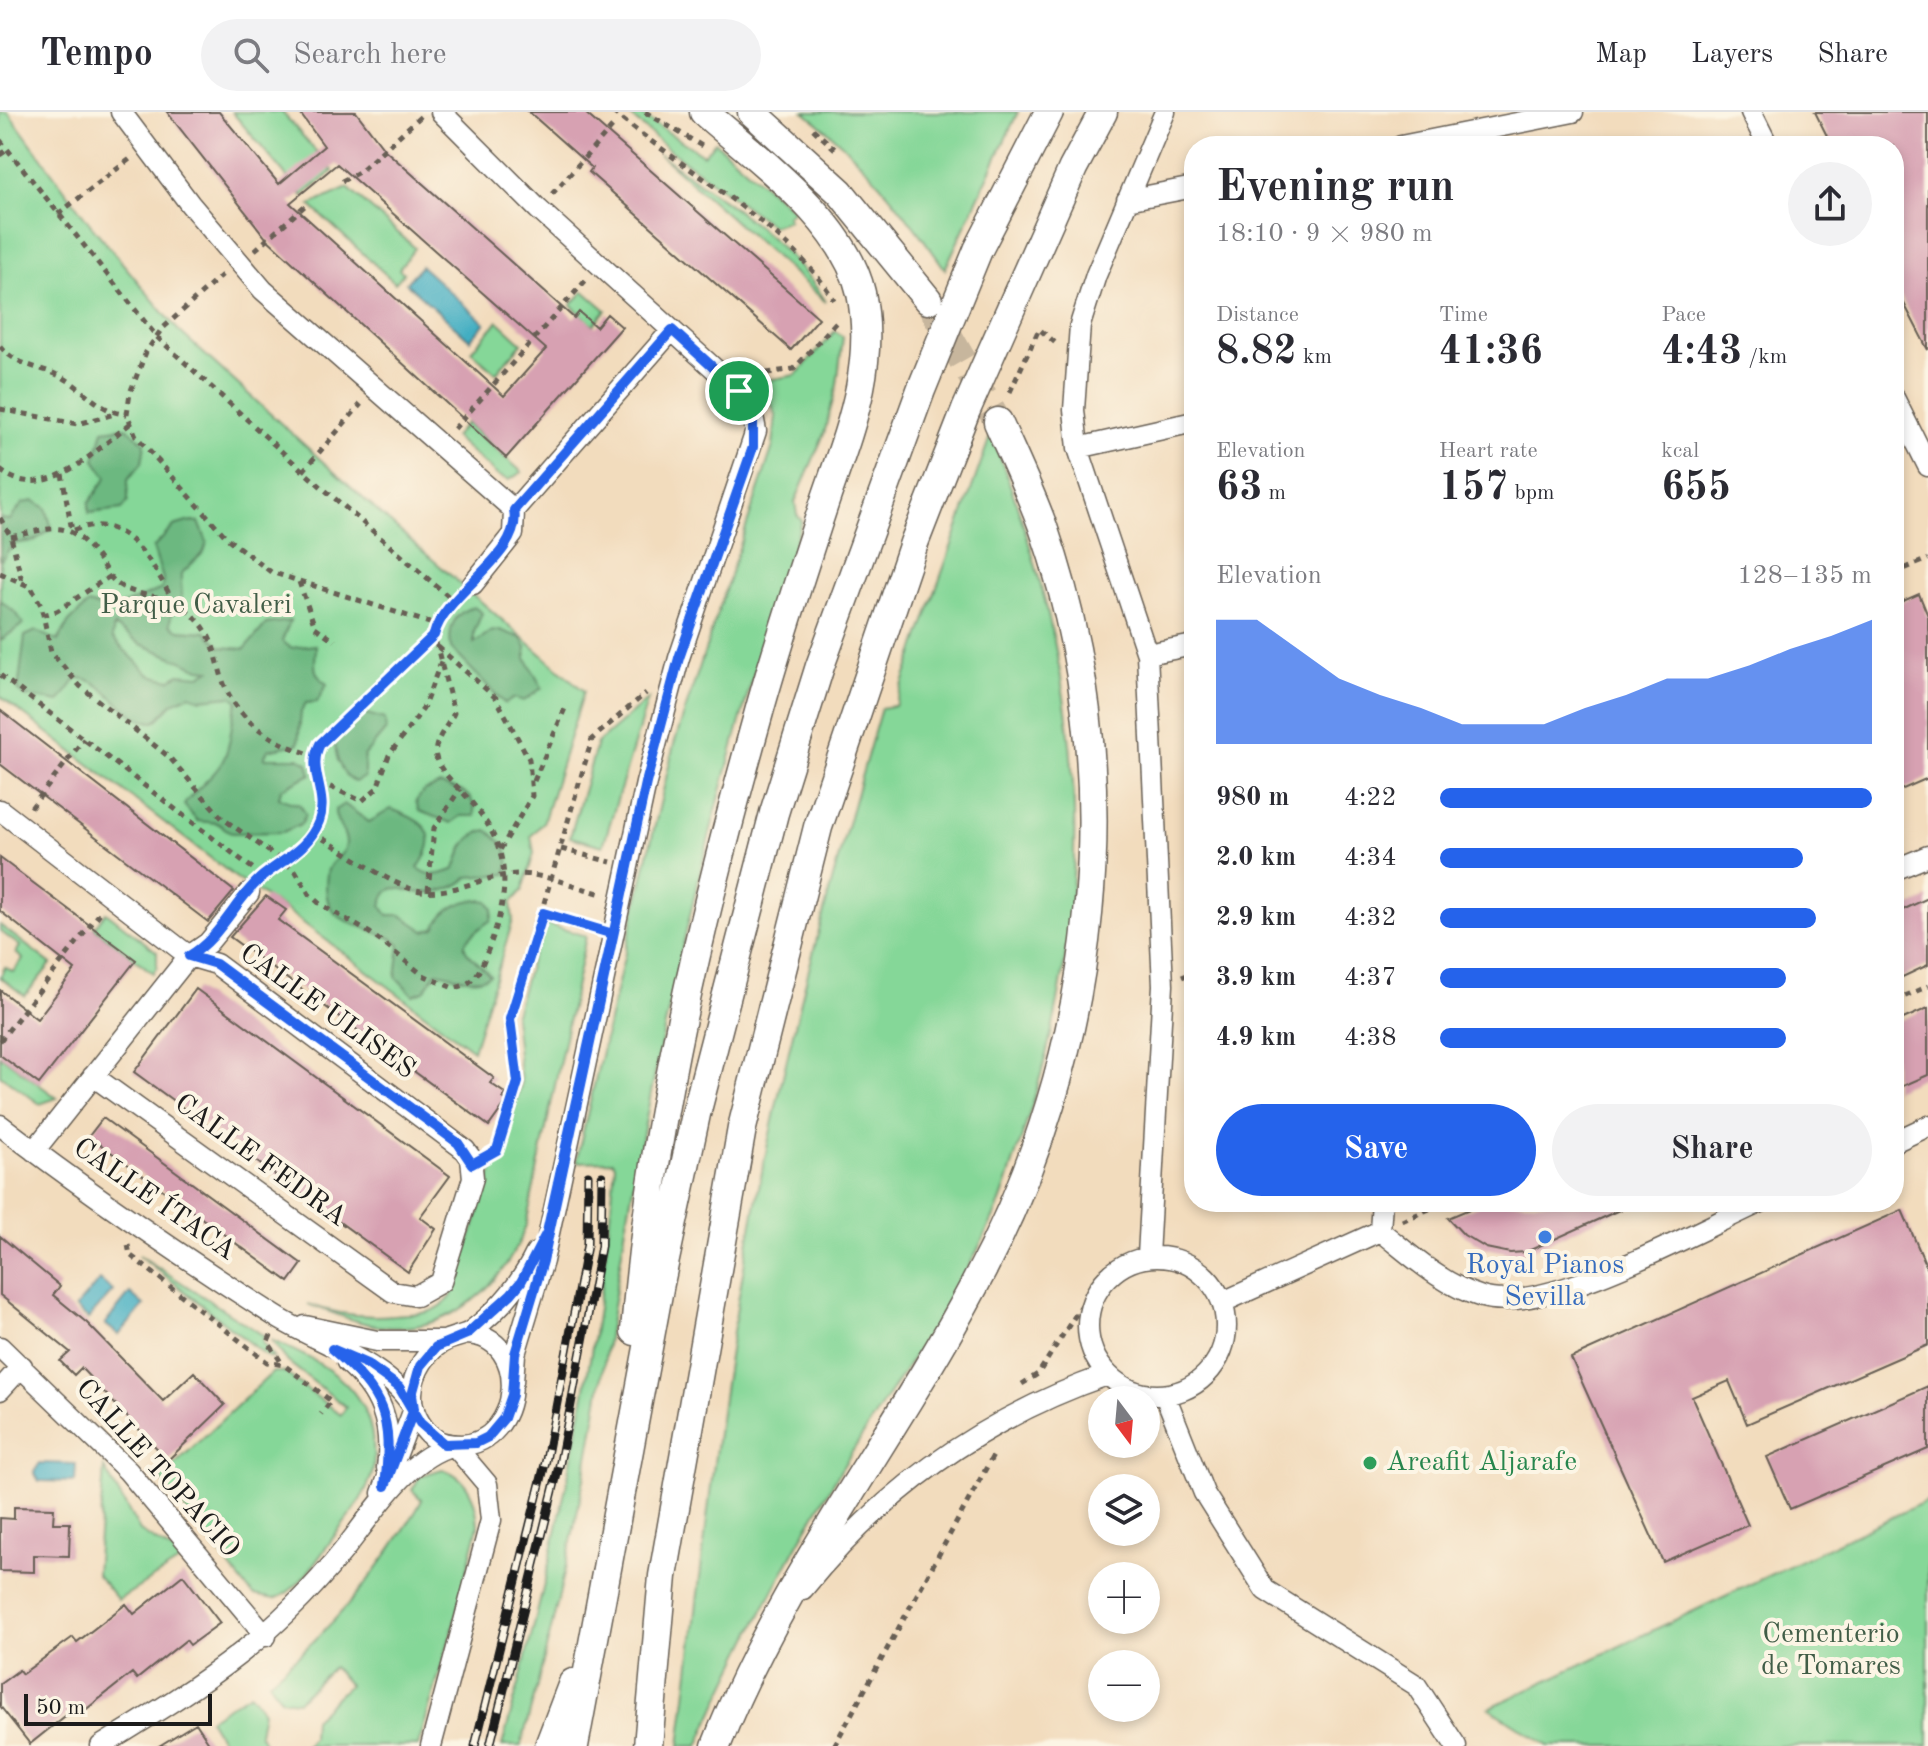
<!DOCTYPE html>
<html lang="en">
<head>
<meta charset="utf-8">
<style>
	body { margin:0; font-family:"Old Standard TT",serif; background:#f2f2f3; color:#2b2b33; height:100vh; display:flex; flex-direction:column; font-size:30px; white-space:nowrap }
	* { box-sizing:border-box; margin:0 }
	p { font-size:26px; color:#7c7c81 }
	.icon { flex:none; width:44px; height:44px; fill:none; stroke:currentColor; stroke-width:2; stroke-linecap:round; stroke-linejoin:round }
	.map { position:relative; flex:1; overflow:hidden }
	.sheet { position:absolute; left:1184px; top:24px; width:720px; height:1076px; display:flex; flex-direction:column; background:#fff; border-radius:32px; box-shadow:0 4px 12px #0003 }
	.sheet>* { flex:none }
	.needle { width:52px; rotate:164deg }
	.buttons { position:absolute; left:1088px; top:1274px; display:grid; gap:16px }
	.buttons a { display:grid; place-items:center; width:72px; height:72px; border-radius:50%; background:#fff; box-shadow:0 4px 12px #0003; font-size:40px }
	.scale { position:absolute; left:24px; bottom:20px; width:188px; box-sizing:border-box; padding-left:8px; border:4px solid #1c1c1c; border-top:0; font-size:22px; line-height:28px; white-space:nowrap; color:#1c1c1c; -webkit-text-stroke:6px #fcf5e5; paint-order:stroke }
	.pin { position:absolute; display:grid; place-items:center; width:68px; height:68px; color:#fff; margin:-34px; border:4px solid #fff; border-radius:50%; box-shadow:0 2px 8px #0007 }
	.round { display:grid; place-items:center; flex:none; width:84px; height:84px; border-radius:42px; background:#f2f2f3 }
	.summary { display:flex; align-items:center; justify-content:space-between; height:136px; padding:0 32px }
	h1 { font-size:44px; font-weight:700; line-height:60px }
	.figures { display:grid; grid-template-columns:repeat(3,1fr); gap:12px; height:136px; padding:8px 32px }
	.figures div { display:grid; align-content:center }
	.figures b { font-size:40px; font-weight:700 }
	.figures small { font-size:22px; font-weight:400 }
	.figures p { font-size:22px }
	.chart { height:224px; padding:16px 32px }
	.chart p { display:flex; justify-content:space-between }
	.chart svg { width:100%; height:144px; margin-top:8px; fill:#2563eb; opacity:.7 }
	.primary-button { display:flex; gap:16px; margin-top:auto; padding:16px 32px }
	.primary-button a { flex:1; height:92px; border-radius:48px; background:#2563eb; color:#fff; font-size:32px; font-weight:700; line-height:92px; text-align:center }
	.primary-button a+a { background:#f2f2f3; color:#2b2b33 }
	ul { padding:0 32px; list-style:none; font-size:26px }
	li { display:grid; grid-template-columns:128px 96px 1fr; align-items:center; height:60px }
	li i { height:20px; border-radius:10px; background:#2563eb }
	header { display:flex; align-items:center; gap:48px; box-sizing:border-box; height:112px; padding:0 40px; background:#fff; border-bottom:2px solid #e1e1e2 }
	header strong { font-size:38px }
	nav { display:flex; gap:44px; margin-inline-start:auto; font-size:28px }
	.search { width:560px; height:72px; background:#f2f2f3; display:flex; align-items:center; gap:20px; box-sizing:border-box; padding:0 28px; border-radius:44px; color:#7c7c81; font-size:30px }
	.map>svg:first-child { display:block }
	.green { fill:#85d798; stroke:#507a5a; stroke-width:2 }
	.forest { fill:#6cb880; stroke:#446a4e; stroke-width:2; fill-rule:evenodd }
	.water { fill:#43aec2; stroke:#30656f; stroke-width:2 }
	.building { fill:#d7a1b2; fill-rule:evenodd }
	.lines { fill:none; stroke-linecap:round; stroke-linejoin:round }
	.secondary-tunnel { stroke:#c7b69d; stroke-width:28; stroke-dasharray:28 14; stroke-linecap:butt }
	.street-casing { stroke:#675f54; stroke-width:23 }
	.secondary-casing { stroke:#675f54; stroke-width:31 }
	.path { stroke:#675f54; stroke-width:5; stroke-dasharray:6 6; stroke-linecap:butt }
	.street { stroke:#fff; stroke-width:20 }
	.secondary { stroke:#fff; stroke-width:28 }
	.rail-casing { stroke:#1c1c1c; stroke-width:9 }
	.rail { stroke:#fcf5e5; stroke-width:6; stroke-dasharray:18; stroke-linecap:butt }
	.route-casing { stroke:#fff; stroke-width:16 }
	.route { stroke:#2563eb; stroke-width:10 }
	.shop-dot { fill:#3f7fe0; stroke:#fcf5e5; stroke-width:3 }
	.leisure-dot { fill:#2e9e5b; stroke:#fcf5e5; stroke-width:3 }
	.labels { text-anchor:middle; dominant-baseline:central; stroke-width:8; stroke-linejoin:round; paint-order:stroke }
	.park-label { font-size:28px; fill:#415d47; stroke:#fcf5e5 }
	.street-label { font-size:28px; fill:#1c1c1c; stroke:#fcf5e5 }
	.shop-label { font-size:28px; fill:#366cbe; stroke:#fcf5e5 }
	.leisure-label { font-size:28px; fill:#27864d; stroke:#fcf5e5; text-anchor:start }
</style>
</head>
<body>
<header>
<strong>Tempo</strong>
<div class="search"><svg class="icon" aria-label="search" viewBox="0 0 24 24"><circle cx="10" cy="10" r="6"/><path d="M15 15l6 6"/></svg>Search here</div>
<nav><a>Map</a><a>Layers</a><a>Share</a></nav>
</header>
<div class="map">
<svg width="1928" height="1634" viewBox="0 0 1928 1634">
	<rect width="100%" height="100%" fill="#fcf5e5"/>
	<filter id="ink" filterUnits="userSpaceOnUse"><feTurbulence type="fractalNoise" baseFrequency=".0125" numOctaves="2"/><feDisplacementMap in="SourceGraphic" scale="16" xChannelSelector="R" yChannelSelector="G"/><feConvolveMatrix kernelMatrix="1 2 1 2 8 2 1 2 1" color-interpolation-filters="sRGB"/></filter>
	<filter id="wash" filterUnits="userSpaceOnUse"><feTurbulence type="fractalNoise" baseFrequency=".006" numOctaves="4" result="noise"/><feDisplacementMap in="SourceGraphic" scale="32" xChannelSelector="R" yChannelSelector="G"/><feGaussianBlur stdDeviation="1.8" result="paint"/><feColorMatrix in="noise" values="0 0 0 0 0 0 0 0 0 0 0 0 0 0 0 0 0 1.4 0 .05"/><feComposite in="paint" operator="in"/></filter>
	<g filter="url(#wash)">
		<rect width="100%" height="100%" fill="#f2dcbd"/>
		<path class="green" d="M0,0H8L90,112L178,218L387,408L584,579L543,711L531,724L534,741L523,778L511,791L513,808L473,938L286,798L239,768L0,584Z
			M232,0H282L333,59L303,84Z
			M626,0H637L703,43L715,30L793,98L787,104L789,108L772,114L668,37Z
			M804,0H1018L945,157C905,100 860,42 804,0Z
			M659,42C720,87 786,125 826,190Z
			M348,76L415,136L399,157L404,161L395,171L310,93Z
			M584,179L606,198L593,213L571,193Z
			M498,209L522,231L496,261L471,239Z
			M835,219L843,225L837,273L824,322L795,390L797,403L802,409C729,625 675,846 634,1070C616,1165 604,1262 586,1357C568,1450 546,1543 521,1634H502C555,1445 598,1249 615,1053L613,1049L576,1050L674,632L773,334L776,303L762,269L796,263Z
			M466,311L522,360L509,368L498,364L454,325Z
			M991,322C1086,562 1105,782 1021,1028C1012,1052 1006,1078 995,1102C956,1191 888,1278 838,1363C786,1450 739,1541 698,1634H680C699,1480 714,1325 741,1172C774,977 826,785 881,596L895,594Z
			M648,587L603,734L570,725L597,631Z
			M106,800L157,840V855L153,861L94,816Z
			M542,811L586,824L526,1113C505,1172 452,1221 385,1215C358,1212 333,1201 308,1192C337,1203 363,1206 394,1203C417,1200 432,1206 451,1185L521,973L514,904Z
			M0,813L51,852L25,884L0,865L5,855L13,860L23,847L16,841L20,834L0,819Z
			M0,943L57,986L40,992L0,963Z
			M139,1143L264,1224L262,1230L274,1246L266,1244Z
			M271,1228C320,1250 368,1271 373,1331C374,1343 375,1357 370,1368C361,1391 344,1411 330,1430C317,1449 296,1481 274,1487L254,1483L246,1475L160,1366L273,1260H284L341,1303L346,1295L288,1250Z
			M104,1356L140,1419L184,1447L118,1488L96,1462Z
			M442,1357C468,1364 477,1389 478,1414L452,1519L418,1634H305L312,1626L313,1607L349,1573L333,1555L298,1589L281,1587L269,1569C335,1514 370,1471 416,1399L422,1388L412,1378L420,1364Z
			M1928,1388V1634H1548L1489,1596Z
			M250,1581L263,1599L259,1621L266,1634H225L209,1607Z"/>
		<path class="forest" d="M126,315L145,331L142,351L128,367V389L122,397L89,401V391L107,365L95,348L103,318Z
			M34,389L46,396L52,417L34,429L13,432L0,450V407L10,408L23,391Z
			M187,410H199L207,430L204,440L181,462C180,480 187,491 171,503L170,513L179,518L206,520L221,535L245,537L266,512L290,509L282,529L291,536L316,533C316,551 310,560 327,572L317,590L306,591L301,600L298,632L268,638L264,646H299L308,651L311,662L281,677L279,686L300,693L306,702L301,712L283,720L232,721L217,711L197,709L184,693C195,676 217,664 225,644C233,626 230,607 238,589L231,584L201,587L190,583L173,591L155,610C123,610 106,565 77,566L59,590L25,584L18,578L25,524L36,519L58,529L69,510L88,492L110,498L162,477L163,467L153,436L174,414ZM114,514L141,532L200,557L210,558L200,564L179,562L170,568L150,563L112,526Z
			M0,488L17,502L23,512L0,529Z
			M474,495L482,501L474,520V531L490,520L500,518L521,526L526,535V546L542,576L524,589L514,586L505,592L451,536C448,517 454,499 474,495Z
			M363,601L385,607L386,618L364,644V665L355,670C338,663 334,638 335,621Z
			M440,673C461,678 475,680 475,704H461L451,711L419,699L416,689L424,679Z
			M344,692L369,710L391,697C425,710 443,720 418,756C431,766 441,763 455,757C461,738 466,722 487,718C504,730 513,740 506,762L468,765C458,776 436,782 422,781C403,780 390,765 381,793L388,803H401L425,819L435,816C444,795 466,785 488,789L493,797L491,808C449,838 464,834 490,863C471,874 456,862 436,860L424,879L413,883L396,865L400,833C393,824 389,826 380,822C344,807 321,808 327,762C328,748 345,745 346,732C347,719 334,712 335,698Z"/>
		<path class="water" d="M421,154L485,211L470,228L406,171Z
			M100,1168L113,1179L88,1207L75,1196Z
			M130,1181L144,1193L119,1223L105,1212Z
			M40,1351L76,1352L75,1370L39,1369L34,1360Z"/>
		<g id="blocks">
			<path class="building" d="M167,0H219L279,72L324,34L299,0H356L385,38L574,206L579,200L596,215L607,202L622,215L506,346L266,126ZM337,52L546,237L504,284L290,91Z
				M529,0H584L819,206L791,238L589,60L592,56Z
				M1815,0H1928V238L1894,172V34H1832Z
				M1919,482L1928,504V666L1894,681V493Z
				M0,598L234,779L208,810L0,652Z
				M0,746L136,848L39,972L0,943V878L37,907L75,858L0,799Z
				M266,784L286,798L278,808L494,966L490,971L506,982L503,986L507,989L489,1014L230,825Z
				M1928,786V853L1894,869V802Z
				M196,877L450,1064L420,1105L436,1117L408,1160L134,960Z
				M1928,896V963L1894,978V911Z
				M103,1006L302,1152L289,1170L89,1024Z
				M1486,1090H1637L1526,1140L1510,1141L1486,1136L1464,1123L1448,1106Z
				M1902,1098L1928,1158V1233L1747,1312L1729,1269L1692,1285L1748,1413L1663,1450L1571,1246Z
				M0,1124L60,1174L53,1183L87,1211L163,1289L194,1260L225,1293L168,1348L81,1256L74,1263L60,1249L70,1240L0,1183Z
				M1928,1274V1337L1790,1397L1767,1345Z
				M14,1395L54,1396L53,1411H70L69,1444L34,1443V1460L0,1459V1406L14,1407Z
				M183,1463L220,1511L190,1533L186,1528L137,1567L132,1561L84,1599L79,1593L30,1632L0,1594V1572L19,1558L22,1562L73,1525L77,1530L126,1492L134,1502Z
				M196,1611L211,1634H159Z"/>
		</g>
	</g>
	<g filter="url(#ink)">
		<use href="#blocks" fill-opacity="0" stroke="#675f54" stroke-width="2"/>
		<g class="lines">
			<path class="secondary-tunnel" d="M928,188L998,310"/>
			<defs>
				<path id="street" d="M121,0L190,92L263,178L514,398
					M441,0L538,97L739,279L753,304L756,319L679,546L646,671L543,1149L515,1242L513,1270
					M1751,0L1768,34
					M1401,34L1573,0
					M1127,88L1194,75
					M1894,286L1928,354
					M1078,336L1194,310
					M473,472L513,422L514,398L672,218
					M1147,542L1194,533
					M0,698L189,844L216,852L465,1038L471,1046L473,1066L441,1170L416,1184L393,1180L93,964
					M1894,758L1928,744
					M0,1013C89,1081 181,1144 275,1204C319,1232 388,1250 414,1297L382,1381
					M1894,1030L1928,1014
					M34,1039L189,844L208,831L249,781
					M1380,1119C1412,1144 1442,1173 1482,1185C1546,1204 1698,1118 1761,1090
					M1380,1119L1382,1090
					M1148,1144L1163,873L1147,542L1078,336L1074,298L1080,213L1096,163L1165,0
					M1088 1214a69 69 0 1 1 138 0a69 69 0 1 1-138 0Z
					M1223,1190L1380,1119
					M305,1214L377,1229H444
					M467,1222C532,1225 523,1331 461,1333C450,1333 440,1332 432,1325C420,1315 411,1298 412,1282C412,1261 428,1236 447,1228C454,1225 463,1224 470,1220C498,1199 521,1172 536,1141
					M0,1235L128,1359L266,1524
					M347,1250C381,1279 393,1312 387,1356
					M0,1278L22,1254
					M1165,1283L1204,1381L1265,1478L1416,1573L1456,1634
					M803,1477C884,1377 986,1305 1107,1263
					M101,1634C207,1569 281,1523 357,1421C382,1388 412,1344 454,1333L487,1372L491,1408L431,1634"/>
				<path id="secondary" d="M752,0L840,80L928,188
					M635,1219C652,1008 702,802 759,600C778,532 800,465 822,398C846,326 877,258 861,181C845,109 757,47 704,0
					M549,1634L573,1571
					M574,1634L660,1171L696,1002L774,701L820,554L921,278L978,138L1049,0
					M648,1634L663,1464L742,1016L818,715L914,431L966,298L1073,56L1103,0
					M716,1634C781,1468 892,1329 975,1172C1099,942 1130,664 1043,415C1030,379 1013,344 998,310"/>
			</defs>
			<use href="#street" class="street-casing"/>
			<use href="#secondary" class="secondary-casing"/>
			<path class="path" d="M613,0C682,57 788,113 834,188
				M645,0L702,34
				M813,17L835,37
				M0,28L157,225L303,359L455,490
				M0,43L7,38
				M342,69L359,60L421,4
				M552,82L613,14
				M58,102L130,47
				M255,138L308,91
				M222,163L161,218L146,240L130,281L127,302L136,324L228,427L271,460L436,513
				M0,234C17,255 40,254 62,265C84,276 101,302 127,302
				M756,267L767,261L794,257L838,208
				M1010,280L1039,217L1058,233
				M0,297L77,312L115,302
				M454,317L586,168
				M0,358C46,394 96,337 131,311
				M303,359L361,292
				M62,362L72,419C123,397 151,448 172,487
				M0,406L11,425L22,469
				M11,425C57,414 70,407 100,449C105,457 111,468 119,473C146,490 172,477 201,512C214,528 217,550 223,569C237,609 276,634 315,643
				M0,461L31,475L41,493L51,540L80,574L169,645L222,706L295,758L309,782L320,792L370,821L423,863L453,876C476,873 480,858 488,838C512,777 512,735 466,684C456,673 440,660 436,645C432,630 448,614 454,601L434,523L436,513L459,486
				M1894,461L1928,447
				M299,470L315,515L335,529
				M43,503L57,499L110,464
				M438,535L496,586L529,647L532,684L500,738
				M0,563L256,759
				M534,669L566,594
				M319,670L362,689L377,676L389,643L423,597L442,547
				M31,696L84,627
				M312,721C344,736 390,775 421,779C452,782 476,768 506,763C537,758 572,774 602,782
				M561,737L611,750
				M263,764C291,748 330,718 322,681C317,662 310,650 320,632L434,523
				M428,779L434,716L460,677
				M543,801L595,816
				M1182,865L1194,860
				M1894,889L1928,874
				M0,929L100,801
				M490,1043L497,1038L518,970L510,907L592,627L646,581
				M1402,1109L1445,1090
				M128,1133L130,1143L267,1250L284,1253L331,1289L321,1302
				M271,1223L268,1230L283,1253
				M1022,1272L1038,1262L1106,1155L1128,1145
				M834,1634L995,1340"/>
			<use href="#street" class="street"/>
			<use href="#secondary" class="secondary"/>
			<defs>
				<path id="rail" d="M475,1634L546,1348L587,1133L588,1063
					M490,1634L560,1350L601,1134L602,1064"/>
			</defs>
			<use href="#rail" class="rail-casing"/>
			<use href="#rail" class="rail"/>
		</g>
	</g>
	<g class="lines" filter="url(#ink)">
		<defs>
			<path id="route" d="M739,279L672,218L514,398C523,444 444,480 434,523L320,632C306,658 329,682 319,709C309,736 284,747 263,764C235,787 222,825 189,844L216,852L458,1031L472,1052L497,1038L518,970L510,907L543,801L613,822L547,1120L521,1170L511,1182L467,1222L436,1235L420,1254L412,1283L414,1297L385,1374C393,1305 385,1283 332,1237L367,1252L399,1275L420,1311L444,1332L476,1331L488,1325L504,1306L512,1283L515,1242L543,1149L646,671L679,546L753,335V304L739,279"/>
		</defs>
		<use href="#route" class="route-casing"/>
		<use href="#route" class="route"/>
	</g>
	<circle class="shop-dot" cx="1545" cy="1125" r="8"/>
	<circle class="leisure-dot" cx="1370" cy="1351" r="8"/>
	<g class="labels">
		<g class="park-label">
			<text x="196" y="494">Parque Cavaleri</text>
			<text x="1831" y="1523">Cementerio<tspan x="1831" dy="32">de Tomares</tspan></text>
		</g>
		<g class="street-label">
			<text transform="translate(327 900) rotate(36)">CALLE ULISES</text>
			<text transform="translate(260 1049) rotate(36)">CALLE FEDRA</text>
			<text transform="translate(154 1088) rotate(35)">CALLE ÍTACA</text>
			<text transform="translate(157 1357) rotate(48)">CALLE TOPACIO</text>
		</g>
		<g class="shop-label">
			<text x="1545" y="1154">Royal Pianos<tspan x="1545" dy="32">Sevilla</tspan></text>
		</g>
		<g class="leisure-label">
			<text x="1386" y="1351">Areafit Aljarafe</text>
		</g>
	</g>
</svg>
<div class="buttons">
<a><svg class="needle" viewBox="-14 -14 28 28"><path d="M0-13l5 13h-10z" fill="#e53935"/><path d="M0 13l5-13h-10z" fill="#7c7c81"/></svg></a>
<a><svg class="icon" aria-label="layers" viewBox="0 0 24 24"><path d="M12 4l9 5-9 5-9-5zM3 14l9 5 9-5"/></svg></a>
<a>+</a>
<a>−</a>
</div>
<div class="scale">50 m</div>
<div class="pin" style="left:739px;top:279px;background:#1e9e55"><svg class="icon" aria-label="arrive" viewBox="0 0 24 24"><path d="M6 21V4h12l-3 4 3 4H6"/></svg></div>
<section class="sheet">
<div class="summary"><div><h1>Evening run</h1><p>18:10 · 9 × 980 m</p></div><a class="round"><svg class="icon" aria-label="share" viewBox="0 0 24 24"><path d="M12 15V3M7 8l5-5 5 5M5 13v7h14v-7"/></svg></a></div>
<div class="figures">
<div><p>Distance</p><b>8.82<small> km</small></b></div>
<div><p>Time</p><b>41:36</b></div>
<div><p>Pace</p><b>4:43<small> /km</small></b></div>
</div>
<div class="figures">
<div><p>Elevation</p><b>63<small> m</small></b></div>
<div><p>Heart rate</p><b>157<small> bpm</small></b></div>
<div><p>kcal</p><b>655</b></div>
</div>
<div class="chart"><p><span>Elevation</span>128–135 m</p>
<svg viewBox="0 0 160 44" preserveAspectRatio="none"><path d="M0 44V6L10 6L20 15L30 24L40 29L50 33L60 38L70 38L80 38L90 33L100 29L110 24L120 24L130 20L140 15L150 11L160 6V44z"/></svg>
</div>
<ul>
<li><b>980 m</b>4:22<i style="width:100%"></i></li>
<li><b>2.0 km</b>4:34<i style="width:84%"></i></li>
<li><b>2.9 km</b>4:32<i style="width:87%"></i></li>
<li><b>3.9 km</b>4:37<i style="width:80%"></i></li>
<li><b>4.9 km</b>4:38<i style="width:80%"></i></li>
</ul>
<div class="primary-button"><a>Save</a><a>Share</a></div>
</section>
</div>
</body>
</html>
